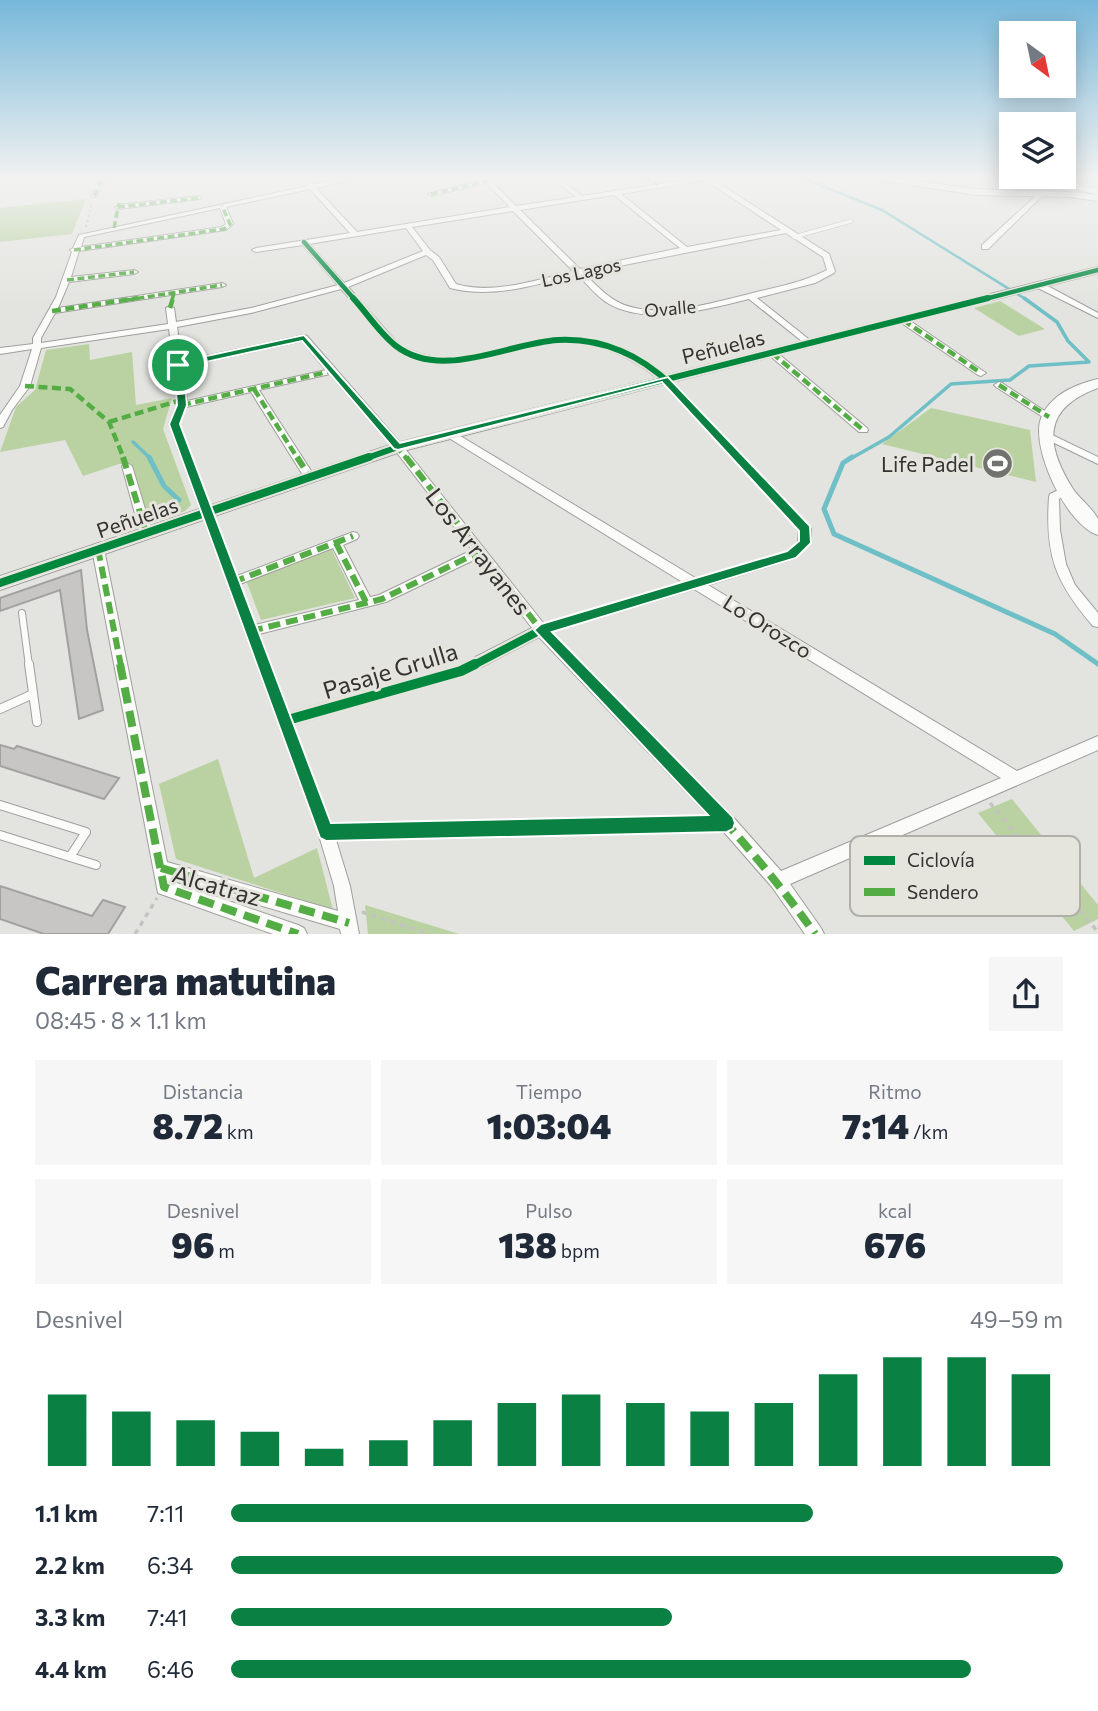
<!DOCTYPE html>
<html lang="es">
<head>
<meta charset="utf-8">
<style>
	body { margin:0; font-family:Commissioner,sans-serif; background:#f6f6f7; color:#1f2937; height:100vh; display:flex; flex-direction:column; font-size:26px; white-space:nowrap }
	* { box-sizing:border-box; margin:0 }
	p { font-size:23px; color:#747a83 }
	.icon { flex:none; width:38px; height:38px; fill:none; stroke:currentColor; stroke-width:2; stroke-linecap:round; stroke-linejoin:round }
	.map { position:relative; height:934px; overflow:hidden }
	.details { display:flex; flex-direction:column; background:#fff; flex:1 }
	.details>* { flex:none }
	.needle { width:46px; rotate:147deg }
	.fabs { position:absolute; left:999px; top:21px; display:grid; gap:14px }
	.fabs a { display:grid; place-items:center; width:77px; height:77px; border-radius:0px; background:#fff; box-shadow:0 4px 18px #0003; font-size:35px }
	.pin { position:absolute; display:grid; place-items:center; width:60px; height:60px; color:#fff; margin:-30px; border:4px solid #fff; border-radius:50%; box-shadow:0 2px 7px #0007 }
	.round { display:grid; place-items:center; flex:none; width:74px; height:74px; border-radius:0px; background:#f6f6f7 }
	.head { display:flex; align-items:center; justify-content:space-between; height:119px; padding:0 35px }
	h1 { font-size:38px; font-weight:800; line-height:52px }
	.figures { display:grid; grid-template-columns:repeat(3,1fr); gap:10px; height:119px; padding:7px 35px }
	.figures div { display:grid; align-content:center; border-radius:0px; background:#f6f6f7; text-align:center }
	.figures b { font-size:35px; font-weight:800 }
	.figures small { font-size:19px; font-weight:400 }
	.figures p { font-size:19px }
	.chart { height:196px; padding:14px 35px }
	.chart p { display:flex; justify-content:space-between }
	.chart svg { width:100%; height:126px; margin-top:7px; stroke:#0b8043; stroke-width:6 }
	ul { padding:0 35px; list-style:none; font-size:23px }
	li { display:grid; grid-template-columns:112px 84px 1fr; align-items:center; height:52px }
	li i { height:18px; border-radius:9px; background:#0b8043 }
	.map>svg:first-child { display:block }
	.green { fill:#bad2a2 }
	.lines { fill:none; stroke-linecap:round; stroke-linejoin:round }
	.stream-far2 { stroke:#6ebfc6; stroke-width:2.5 }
	.stream-far1 { stroke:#6ebfc6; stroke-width:3.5 }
	.stream { stroke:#6ebfc6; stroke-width:5 }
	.building { fill:#c7c6c5; stroke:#a2a1a0; stroke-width:2 }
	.lane-far2-casing { stroke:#9f9f9c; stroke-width:4.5 }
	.lane-far1-casing { stroke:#9f9f9c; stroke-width:8 }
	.lane-casing { stroke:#9f9f9c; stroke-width:10 }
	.street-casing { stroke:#9f9f9c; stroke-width:2 }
	.secondary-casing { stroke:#9f9f9c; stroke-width:2 }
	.primary-casing { stroke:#9f9f9c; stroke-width:1 }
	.path-far1 { stroke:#c3c3c1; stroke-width:2; stroke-dasharray:2.5 2.5; stroke-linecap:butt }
	.path { stroke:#c3c3c1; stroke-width:3.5; stroke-dasharray:5 5; stroke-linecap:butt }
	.lane-far2 { stroke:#fbfbfa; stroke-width:3.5 }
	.lane-far1 { stroke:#fbfbfa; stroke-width:6 }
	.lane { stroke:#fbfbfa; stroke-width:8 }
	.street { fill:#fbfbfa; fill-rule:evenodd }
	.secondary { fill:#fbfbfa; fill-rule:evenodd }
	.primary { fill:#fbfbfa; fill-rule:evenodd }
	.quiet-far3 { stroke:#54ac45; stroke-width:3.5; stroke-dasharray:7 3.5; stroke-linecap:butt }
	.quiet-far2 { stroke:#54ac45; stroke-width:4.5; stroke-dasharray:9 4.5; stroke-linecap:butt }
	.quiet-far1 { stroke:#54ac45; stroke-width:6; stroke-dasharray:12 6; stroke-linecap:butt }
	.quiet { stroke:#54ac45; stroke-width:8; stroke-dasharray:16 8; stroke-linecap:butt }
	.cycleway-far3-casing { stroke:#e5e4dd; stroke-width:7 }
	.cycleway-far2-casing { stroke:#e5e4dd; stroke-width:10 }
	.cycleway-far1-casing { stroke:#e5e4dd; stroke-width:12 }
	.cycleway-casing { stroke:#e5e4dd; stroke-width:15 }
	.cycleway-far3 { stroke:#00873e; stroke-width:4.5 }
	.cycleway-far2 { stroke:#00873e; stroke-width:6 }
	.cycleway-far1 { stroke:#00873e; stroke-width:8 }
	.cycleway { stroke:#00873e; stroke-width:10 }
	.route { fill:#0b8043; stroke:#fff; stroke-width:2; fill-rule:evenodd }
	.labels { text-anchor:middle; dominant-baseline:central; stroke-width:6; stroke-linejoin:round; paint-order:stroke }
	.far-street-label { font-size:18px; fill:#343331; stroke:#e5e4dd }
	.street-label { font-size:21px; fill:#343331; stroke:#e5e4dd }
	.poi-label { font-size:21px; fill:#343331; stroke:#e5e4dd; text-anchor:end }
	.near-street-label { font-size:24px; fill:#343331; stroke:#e5e4dd }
	.key { fill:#e5e4dd; stroke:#b0afa9; stroke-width:2 }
	.key-label { font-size:19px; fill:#343331 }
</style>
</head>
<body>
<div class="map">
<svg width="1098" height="934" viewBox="0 0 1098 934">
	<rect width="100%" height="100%" fill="#e3e3df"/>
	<path class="green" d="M86,199L72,234L0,242V208Z
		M1000,301L1045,329L1019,336L974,308Z
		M89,344L90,360L132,352L136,405L172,398L163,429L191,505L185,511L155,522L148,518L131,464H119L83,476L65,440L0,452L16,407L35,390L46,350Z
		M931,408L1030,430L1036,482L882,444Z
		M331,548L355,598L261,620L246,580Z
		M218,759L254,878L317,848L333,910L176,859L159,784Z
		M1012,799L1098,905V919L1074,931L978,813Z
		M365,905L459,934H368Z"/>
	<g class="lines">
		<path class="stream-far2" d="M800,177L882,210L1027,300"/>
		<path class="stream-far1" d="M133,442L151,459
			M850,459L889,437L951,384L1010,380L1029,366L1089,362L1068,341L1057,322L1024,298"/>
		<path class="stream" d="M149,457L164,486L179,500
			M852,457L843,463L824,509L834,534L1055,634L1098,664"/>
	</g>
	<path class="building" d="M81,570L87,630L103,710L79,719L60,590L0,611V598Z
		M0,745L14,749L17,746L119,778L104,799L0,766Z
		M0,886L92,916L103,900L125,907L108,934H44L0,919Z"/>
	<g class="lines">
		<defs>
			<path id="lane-far2" d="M794,237L851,221"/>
			<path id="lane-far1" d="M22,613L29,666"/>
			<path id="lane" d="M29,664L37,722
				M0,709L33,694
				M0,805L86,832L70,857L0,835
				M70,857L96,865"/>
			<path id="street" d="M100,177H106L96,197H92L91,196Z
				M300,177H306L313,184L351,177H360L359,178L316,188L357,232L510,207L486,183L431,196L428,194L483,180L480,177H486L490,180L516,206L576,197L551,177H557L582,196L703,177H715L712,179L829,254L835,271L834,273L815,283L757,298L811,341L812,343L808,346L749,299C708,309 648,326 609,304C597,297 587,284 577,274C536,285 492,299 450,288L433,260L426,255L348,287C360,300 371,313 383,327C389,333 395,341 402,346C448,373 505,343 553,338C599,333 641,353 674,383L811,529V538L809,544L796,558L708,585L1017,771L1098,736V750L790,884L821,928L824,934H805L772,887L723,831L336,840L350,886L359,934H341L340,929L171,879V881L298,925L304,928L307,934H273L158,893L92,549L94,546H102L104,549L167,862L338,911L334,886L318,832L169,424L177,405V390L169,329L41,348L30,386L12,410L3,427L0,428V415L20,386L32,349L0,354V348L33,344V338L56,297L72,252L70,250L73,248L79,235L308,186ZM705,180L781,230L687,247L621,194ZM310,189L350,233L256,248L252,250L256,252L303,245L338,285L251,308L176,322L174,308L170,306L166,308L168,324L41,343V338L55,313L222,287L226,285L222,283L58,308L69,282L134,274L138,272L134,270L71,277L79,251L226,230L233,224L226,207ZM614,195L680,248L580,269L520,210ZM220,208L226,224L222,227L81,247L84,237ZM513,211L573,271C537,280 493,295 456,284L439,257L430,250L412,227ZM406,228L423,251L344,283L309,244ZM786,233L823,257L827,270C802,283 776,287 749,294C715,302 667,317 631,307C611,302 598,287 584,273ZM341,289C353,302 365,316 377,329C382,335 388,344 395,349C444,381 505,346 557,343C600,340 637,359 668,387L799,530L798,542L788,552L697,579L452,431H444L443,433L444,435L684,583L544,624L402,445L307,336L304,335L182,361L177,327L251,313ZM302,341L326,370L187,401L183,367ZM330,374L394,449L472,550L379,595L370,597L343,545L357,539L359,536L357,533L353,532L237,576L179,424L186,407L251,392L306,480H314L315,477L259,390ZM333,548L359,600L255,625L240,584ZM478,558L532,628L458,666L289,713L259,634L386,602ZM694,589L1001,778L781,871L733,817L551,632ZM539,637L709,816L331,824L293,725L466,675Z
				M1039,193L1044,194L988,249H982V245Z
				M198,196L201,198L200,199L118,209L115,207L118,205Z
				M1036,283H1042L1098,313V318L1036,287Z
				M900,318H906L986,373L981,376L978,375L900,322Z
				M772,350L775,351L867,428L868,430L867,432H859L769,355V351Z
				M999,382L1002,383L1054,417L1052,419H1046L996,387L994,385Z
				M1048,433L1098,457V464L1044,438L1043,436Z
				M127,463L132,466L152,532L150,535H142L140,532L122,466Z
				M1065,487L1070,491L1059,499L1060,530L1066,564L1075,585L1098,613V627L1093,626C1055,582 1045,555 1049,497L1050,494Z"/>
			<path id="secondary" d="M874,177C909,177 942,186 977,189C1018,192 1058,189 1098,195V201L1070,197L977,195L878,180Z
				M1098,267V273L403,451L0,590V576L393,444Z
				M1098,379V388C1043,408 1044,443 1073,489C1079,498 1094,510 1098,519C1098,522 1098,531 1098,535C1067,526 1030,448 1041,418C1050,395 1076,384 1098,379Z"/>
			<path id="primary" d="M1033,177H1049L1098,189V195Z"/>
		</defs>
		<use href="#lane-far2" class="lane-far2-casing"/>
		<use href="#lane-far1" class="lane-far1-casing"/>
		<use href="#lane" class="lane-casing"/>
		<use href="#street" class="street-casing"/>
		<use href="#secondary" class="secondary-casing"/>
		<use href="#primary" class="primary-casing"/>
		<path class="path-far1" d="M86,227L92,203"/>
		<path class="path" d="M990,803L1098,932
			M362,912L429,934
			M135,934L157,898"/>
		<use href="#lane-far2" class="lane-far2"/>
		<use href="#lane-far1" class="lane-far1"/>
		<use href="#lane" class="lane"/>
		<use href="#street" class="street"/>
		<use href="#secondary" class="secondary"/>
		<use href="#primary" class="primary"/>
		<path class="quiet-far3" d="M644,177L658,185
			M431,194L488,181
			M94,196L103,177
			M118,207L198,198
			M114,228L119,203
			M74,250L224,229L230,224L222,206
			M67,280L134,272
			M127,300L222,285
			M172,300L174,293"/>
		<path class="quiet-far2" d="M170,308L173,298
			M52,311L138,298
			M903,320L981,373
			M772,353L863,430
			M178,365L304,338L407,459
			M999,385L1049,417
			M25,386L70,389L109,422L124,459
			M254,389L298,459
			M182,405L332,371
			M109,422L181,400"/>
		<path class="quiet-far1" d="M123,457L146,532
			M297,457L310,477
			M406,457L541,630L575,666
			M336,543L366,602
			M98,549L121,666
			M233,582L353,536
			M251,631L382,599L479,552"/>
		<path class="quiet" d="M120,664L164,887L298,934
			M574,664C658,751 745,834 815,934
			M326,832L727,823
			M161,868L349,923"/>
		<defs>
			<path id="cycleway-far3" d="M304,242L355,300
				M981,300L1098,270"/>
			<path id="cycleway-far2" d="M353,298C367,313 380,334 396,346C442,381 508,343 558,340C579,339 602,343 621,351C670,371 704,421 739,459
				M364,459L398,447L988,298"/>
			<path id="cycleway-far1" d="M0,583L369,457
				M472,666L541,630L796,552L805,541V529L737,457"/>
			<path id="cycleway" d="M284,721L461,671L475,664"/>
		</defs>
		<use href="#cycleway-far3" class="cycleway-far3-casing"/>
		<use href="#cycleway-far2" class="cycleway-far2-casing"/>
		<use href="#cycleway-far1" class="cycleway-far1-casing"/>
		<use href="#cycleway" class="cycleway-casing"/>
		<use href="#cycleway-far3" class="cycleway-far3"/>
		<use href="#cycleway-far2" class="cycleway-far2"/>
		<use href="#cycleway-far1" class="cycleway-far1"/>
		<use href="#cycleway" class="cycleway"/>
	</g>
	<linearGradient id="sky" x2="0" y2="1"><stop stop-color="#77b8da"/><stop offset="0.58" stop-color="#f2f2f1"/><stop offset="1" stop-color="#f2f2f1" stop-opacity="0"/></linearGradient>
	<rect width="1098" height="307" fill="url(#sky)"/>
	<path class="route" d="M304,335L400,443L668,377L810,526L811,543L796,558L552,632L733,817L735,823L733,829L727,832L326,841L320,838L169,424L177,405L174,363ZM302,341L394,449L398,450L662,382L799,531V541L787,551L541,624L534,630L708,815L331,823L180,424L187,405L183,367Z"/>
	<defs>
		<symbol id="stadium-disc" viewBox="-11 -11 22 22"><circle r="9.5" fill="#71716e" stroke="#e5e4dd"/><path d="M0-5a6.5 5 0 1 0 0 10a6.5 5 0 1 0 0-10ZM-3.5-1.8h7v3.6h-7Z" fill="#fff"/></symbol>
	</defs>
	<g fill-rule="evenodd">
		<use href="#stadium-disc" x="980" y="446" width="35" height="35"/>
	</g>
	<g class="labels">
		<g class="far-street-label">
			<text transform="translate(581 272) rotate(-12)">Los Lagos</text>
			<text transform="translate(670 308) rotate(-5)">Ovalle</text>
		</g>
		<g class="street-label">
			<text transform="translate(723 346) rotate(-14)">Peñuelas</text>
			<text transform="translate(137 517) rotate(-19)">Peñuelas</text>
			<text transform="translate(768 626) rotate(32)">Lo Orozco</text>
		</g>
		<g class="poi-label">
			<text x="974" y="463">Life Padel</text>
		</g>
		<g class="near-street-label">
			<text transform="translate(479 551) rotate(52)">Los Arrayanes</text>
			<text transform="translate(390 670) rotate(-17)">Pasaje Grulla</text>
			<text transform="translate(217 885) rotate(16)">Alcatraz</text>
		</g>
	</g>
	<rect x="850" y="836" width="230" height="80" rx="10" class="key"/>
	<rect x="864" y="856" width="31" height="9" fill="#00873e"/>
	<rect x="864" y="888" width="31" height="8" fill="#54ac45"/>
	<g class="key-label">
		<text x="907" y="867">Ciclovía</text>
		<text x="907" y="899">Sendero</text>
	</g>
</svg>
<div class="fabs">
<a><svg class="needle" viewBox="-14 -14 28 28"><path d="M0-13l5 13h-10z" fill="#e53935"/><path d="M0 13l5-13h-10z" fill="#747a83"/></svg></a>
<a><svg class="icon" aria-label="layers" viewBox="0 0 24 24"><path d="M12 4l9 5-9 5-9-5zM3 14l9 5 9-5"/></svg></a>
</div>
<div class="pin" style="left:178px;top:365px;background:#1e9e55"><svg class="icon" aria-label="arrive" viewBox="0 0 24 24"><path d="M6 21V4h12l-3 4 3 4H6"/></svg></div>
</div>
<section class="details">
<div class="head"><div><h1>Carrera matutina</h1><p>08:45 · 8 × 1.1 km</p></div><a class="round"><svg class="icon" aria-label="share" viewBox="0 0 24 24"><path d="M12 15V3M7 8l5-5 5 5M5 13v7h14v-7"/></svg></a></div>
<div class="figures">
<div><p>Distancia</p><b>8.72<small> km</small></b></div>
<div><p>Tiempo</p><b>1:03:04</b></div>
<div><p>Ritmo</p><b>7:14<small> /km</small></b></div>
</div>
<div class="figures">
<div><p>Desnivel</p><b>96<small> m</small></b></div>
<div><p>Pulso</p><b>138<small> bpm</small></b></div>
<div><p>kcal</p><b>676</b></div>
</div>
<div class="chart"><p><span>Desnivel</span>49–59 m</p>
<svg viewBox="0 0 160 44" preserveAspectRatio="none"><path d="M5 44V19M15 44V25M25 44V28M35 44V32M45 44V38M55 44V35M65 44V28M75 44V22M85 44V19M95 44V22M105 44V25M115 44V22M125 44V12M135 44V6M145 44V6M155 44V12"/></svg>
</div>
<ul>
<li><b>1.1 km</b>7:11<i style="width:70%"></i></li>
<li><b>2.2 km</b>6:34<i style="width:100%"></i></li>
<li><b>3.3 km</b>7:41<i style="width:53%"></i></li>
<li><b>4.4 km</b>6:46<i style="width:89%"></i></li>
</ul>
</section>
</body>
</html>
